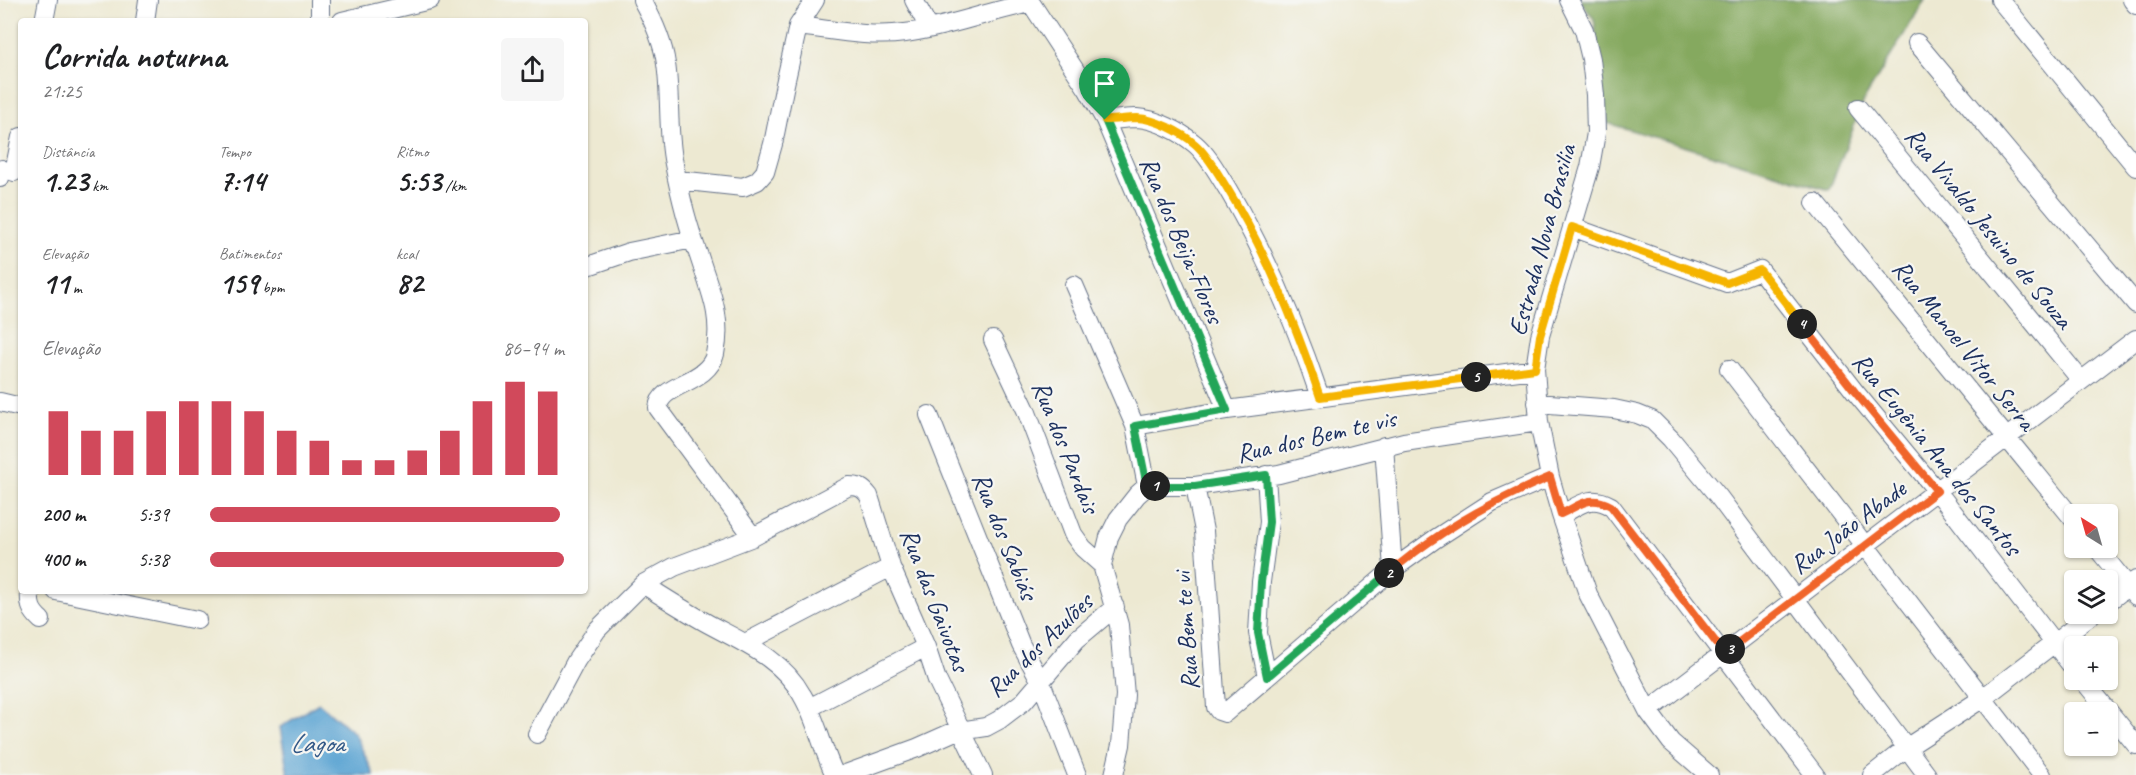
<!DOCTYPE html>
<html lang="pt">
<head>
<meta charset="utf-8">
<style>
	body { margin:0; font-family:Caveat,sans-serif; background:#f6f6f6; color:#202124; height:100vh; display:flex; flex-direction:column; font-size:22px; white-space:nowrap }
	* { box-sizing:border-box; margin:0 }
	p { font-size:20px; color:#757577 }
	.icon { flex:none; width:33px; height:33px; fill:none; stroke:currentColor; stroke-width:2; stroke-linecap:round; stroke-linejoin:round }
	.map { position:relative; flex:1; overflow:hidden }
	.side { position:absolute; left:18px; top:18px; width:570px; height:576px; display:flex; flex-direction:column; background:#fff; border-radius:6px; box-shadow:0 2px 4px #0004 }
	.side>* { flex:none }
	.needle { width:39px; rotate:323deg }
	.tools { position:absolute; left:2064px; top:504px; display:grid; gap:12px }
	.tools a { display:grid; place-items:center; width:54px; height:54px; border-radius:6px; background:#fff; box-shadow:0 2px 4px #0004; font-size:30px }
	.pin { position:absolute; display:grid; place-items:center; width:51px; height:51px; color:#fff; margin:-62px -26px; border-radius:50% 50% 50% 0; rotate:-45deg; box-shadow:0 0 6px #0007 }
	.pin .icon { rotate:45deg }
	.km { position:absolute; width:30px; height:30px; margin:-15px; border-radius:50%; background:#222; color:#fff; font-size:16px; line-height:30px; text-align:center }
	.round { display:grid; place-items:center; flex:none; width:63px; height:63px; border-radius:6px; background:#f6f6f6 }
	.overview { display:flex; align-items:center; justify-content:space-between; height:102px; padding:0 24px }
	h1 { font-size:33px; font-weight:700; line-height:45px }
	.metrics { display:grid; grid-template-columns:repeat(3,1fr); gap:9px; height:102px; padding:6px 24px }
	.metrics div { display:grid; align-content:center }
	.metrics b { font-size:30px; font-weight:700 }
	.metrics small { font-size:16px; font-weight:400 }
	.metrics p { font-size:16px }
	.chart { height:168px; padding:12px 24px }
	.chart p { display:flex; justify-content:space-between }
	.chart svg { width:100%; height:108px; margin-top:6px; stroke:#d1495b; stroke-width:6 }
	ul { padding:0 24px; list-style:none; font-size:20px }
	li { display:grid; grid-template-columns:96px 72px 1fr; align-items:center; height:45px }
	li i { height:15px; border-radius:8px; background:#d1495b }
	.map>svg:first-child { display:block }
	.forest { fill:#85a95e; stroke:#506c5e; stroke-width:1.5 }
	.water { fill:#5da5d3; stroke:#3c6a98; stroke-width:1.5 }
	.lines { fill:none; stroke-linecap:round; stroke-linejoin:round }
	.street-casing { stroke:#647087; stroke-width:20 }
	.street { stroke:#fff; stroke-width:18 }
	.split-1-casing { stroke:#fff; stroke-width:12 }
	.split-2-casing { stroke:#fff; stroke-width:12 }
	.split-3-casing { stroke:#fff; stroke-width:12 }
	.split-4-casing { stroke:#fff; stroke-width:12 }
	.split-5-casing { stroke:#fff; stroke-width:12 }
	.split-6-casing { stroke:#fff; stroke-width:12 }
	.split-1 { stroke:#22a559; stroke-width:8 }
	.split-2 { stroke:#22a559; stroke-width:8 }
	.split-3 { stroke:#f0652b; stroke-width:8 }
	.split-4 { stroke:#f0652b; stroke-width:8 }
	.split-5 { stroke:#f5b400; stroke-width:8 }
	.split-6 { stroke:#f5b400; stroke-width:8 }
	.labels { text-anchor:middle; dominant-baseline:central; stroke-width:4.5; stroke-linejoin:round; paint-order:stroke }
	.street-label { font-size:26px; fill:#1b2f5e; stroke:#f6f6f2 }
	.water-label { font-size:27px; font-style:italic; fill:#325887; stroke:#f6f6f2 }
</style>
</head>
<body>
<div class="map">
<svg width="2136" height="775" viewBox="0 0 2136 775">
	<rect width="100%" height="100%" fill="#f6f6f2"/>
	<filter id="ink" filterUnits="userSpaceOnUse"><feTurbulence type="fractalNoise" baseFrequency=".0167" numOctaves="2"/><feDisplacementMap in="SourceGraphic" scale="12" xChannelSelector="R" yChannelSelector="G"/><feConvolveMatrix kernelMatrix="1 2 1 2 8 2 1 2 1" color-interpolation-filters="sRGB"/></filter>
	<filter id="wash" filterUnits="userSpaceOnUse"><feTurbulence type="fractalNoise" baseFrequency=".008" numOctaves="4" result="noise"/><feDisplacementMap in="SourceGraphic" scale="24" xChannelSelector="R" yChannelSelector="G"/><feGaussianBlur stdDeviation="1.35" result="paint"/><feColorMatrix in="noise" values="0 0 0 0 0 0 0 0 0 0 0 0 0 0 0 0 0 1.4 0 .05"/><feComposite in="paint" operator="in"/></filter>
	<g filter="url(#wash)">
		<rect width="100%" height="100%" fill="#ede9d2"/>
		<path class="forest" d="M1580,0H1925L1865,98L1829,190L1607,123L1594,19Z"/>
		<path class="water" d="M319,703L355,734L374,775H288L280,727Z"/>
	</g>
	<g filter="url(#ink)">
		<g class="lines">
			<defs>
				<path id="street" d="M642,0C653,20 663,41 666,64C671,97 667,131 674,164C680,195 688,227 699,256C710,291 723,316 715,354C708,384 660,383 658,408L753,537
					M914,0L929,28
					M1029,0L1088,90L1105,120L1227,410
					M1569,0L1584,30L1591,59L1595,95L1596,133L1590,167L1540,336L1535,369L1539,422L1550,477L1561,515L1588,594L1648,711L1671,742L1709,775
					M2000,0L2136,167
					M2132,0L2136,5
					M44,21L48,0
					M145,21L148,0
					M320,21V0
					M342,21L430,0
					M798,26C833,30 870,38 905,33C947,28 988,11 1031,3
					M1917,43L2136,304
					M1858,108L2080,379
					M1105,120C1116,120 1127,118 1137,118C1156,119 1181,132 1195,144C1208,155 1218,174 1227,188C1266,254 1296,325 1320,397
					M14,172L21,137
					M0,178L2,169
					M678,180L743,187L757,181L765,172L773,144L785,84L798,26L815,0
					M1815,203L2074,520
					M1572,227L1727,283L1760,270L1855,392L1937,491L2074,669
					M585,267L629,252L693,239
					M1074,285L1135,426L1147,486
					M993,340L1026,410L1073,534L1083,548L1102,565
					M1729,369L2042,775
					M0,402L21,407
					M1537,403L1614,409L1637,414L1652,420L1671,439L1718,496L1927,775
					M929,415L1021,645L1041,682L1077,775
					M1135,426L1227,410L1535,369
					M1384,446L1393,569
					M1266,475L1269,522L1261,582L1258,633L1267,677
					M1195,486L1204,531L1216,707L1219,711L1225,713L1393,569L1435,539L1492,502L1550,477
					M1561,515C1580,505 1590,494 1611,506L1815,775
					M2097,548L2136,596
					M643,584C663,597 684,610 705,622C741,642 781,657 802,695C817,720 822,749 835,775
					M30,591C29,605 31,611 41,620
					M56,591L197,620
					M2108,602L2136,580
					M745,643L891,567
					M2083,680L2136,745
					M809,708L926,647
					M1648,711L2136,339
					M537,734L576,661L597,630L643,584L674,567L753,537L849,486C859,486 863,488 869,496L891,567L926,647L937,680L983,775
					M843,775L917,748L953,732L986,727L999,720L1024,701L1077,639L1115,607
					M1114,775L1121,745L1125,695L1119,625L1102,565L1109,537L1118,519L1137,495L1147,486H1195L1279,474L1404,442L1539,422
					M1872,775L1906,748L1983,698L2092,614"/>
			</defs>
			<use href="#street" class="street-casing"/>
			<use href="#street" class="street"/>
		</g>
	</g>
	<g class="lines" filter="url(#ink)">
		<defs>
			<path id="split-1" d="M1105,120L1227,410L1135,426L1147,486H1155"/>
			<path id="split-2" d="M1155,486H1195L1266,475L1269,522L1261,582L1258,633L1267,677L1389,573"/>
			<path id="split-3" d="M1389,573C1437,532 1492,501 1550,477L1561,514C1580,505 1590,494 1611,506L1724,653L1730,649"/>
			<path id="split-4" d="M1730,649L1937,491L1855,392L1802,324"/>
			<path id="split-5" d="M1476,377L1535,369L1540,336L1572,227L1727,283L1760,270L1802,324"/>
			<path id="split-6" d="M1105,120C1116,120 1127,118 1137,118C1156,119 1181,132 1195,144C1208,155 1218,174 1227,188C1267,253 1296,325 1320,397L1476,377"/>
		</defs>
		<use href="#split-1" class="split-1-casing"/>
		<use href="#split-2" class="split-2-casing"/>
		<use href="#split-3" class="split-3-casing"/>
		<use href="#split-4" class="split-4-casing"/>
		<use href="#split-5" class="split-5-casing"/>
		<use href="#split-6" class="split-6-casing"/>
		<use href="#split-1" class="split-1"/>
		<use href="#split-2" class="split-2"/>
		<use href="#split-3" class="split-3"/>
		<use href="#split-4" class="split-4"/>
		<use href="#split-5" class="split-5"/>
		<use href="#split-6" class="split-6"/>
	</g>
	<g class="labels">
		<g class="street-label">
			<text transform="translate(1989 228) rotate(51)">Rua Vivaldo Jesuino de Souza</text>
			<text transform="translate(1182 240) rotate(67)">Rua dos Beija-Flores</text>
			<text transform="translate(1542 240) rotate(-75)">Estrada Nova Brasilia</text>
			<text transform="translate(1964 345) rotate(51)">Rua Manoel Vitor Serra</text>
			<text transform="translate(1316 436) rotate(-13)">Rua dos Bem te vis</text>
			<text transform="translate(1066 447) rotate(68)">Rua dos Pardais</text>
			<text transform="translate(1937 454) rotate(51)">Rua Eugênia Ana dos Santos</text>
			<text transform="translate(1848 527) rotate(-37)">Rua João Abade</text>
			<text transform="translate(1005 536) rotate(68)">Rua dos Sabiás</text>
			<text transform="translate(935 600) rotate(69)">Rua das Gaivotas</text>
			<text transform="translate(1186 631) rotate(-94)">Rua Bem te vi</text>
			<text transform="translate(1039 645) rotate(-44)">Rua dos Azulões</text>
		</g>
		<g class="water-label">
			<text x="317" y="743">Lagoa</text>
		</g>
	</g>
</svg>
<div class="tools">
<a><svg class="needle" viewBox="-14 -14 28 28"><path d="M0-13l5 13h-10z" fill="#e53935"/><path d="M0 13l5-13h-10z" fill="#757577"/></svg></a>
<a><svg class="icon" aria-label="layers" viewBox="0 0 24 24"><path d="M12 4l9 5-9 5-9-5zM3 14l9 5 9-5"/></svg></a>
<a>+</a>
<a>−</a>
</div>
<div class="pin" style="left:1105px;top:120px;background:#1e9e55"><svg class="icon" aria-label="arrive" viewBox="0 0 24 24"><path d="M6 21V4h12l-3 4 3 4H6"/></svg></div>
<b class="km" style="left:1155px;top:486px">1</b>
<b class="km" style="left:1389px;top:573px">2</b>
<b class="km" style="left:1730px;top:649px">3</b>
<b class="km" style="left:1802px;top:324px">4</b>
<b class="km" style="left:1476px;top:377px">5</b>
<section class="side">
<div class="overview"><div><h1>Corrida noturna</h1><p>21:25</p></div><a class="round"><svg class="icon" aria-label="share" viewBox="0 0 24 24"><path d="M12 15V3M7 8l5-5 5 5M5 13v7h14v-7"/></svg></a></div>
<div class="metrics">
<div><p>Distância</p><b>1.23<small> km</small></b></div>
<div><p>Tempo</p><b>7:14</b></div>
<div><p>Ritmo</p><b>5:53<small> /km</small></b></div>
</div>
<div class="metrics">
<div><p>Elevação</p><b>11<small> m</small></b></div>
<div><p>Batimentos</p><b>159<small> bpm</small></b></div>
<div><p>kcal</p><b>82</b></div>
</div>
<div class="chart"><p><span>Elevação</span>86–94 m</p>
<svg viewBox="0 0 160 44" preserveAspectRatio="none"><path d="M5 44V18M15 44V26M25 44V26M35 44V18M45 44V14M55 44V14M65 44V18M75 44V26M85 44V30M95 44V38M105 44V38M115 44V34M125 44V26M135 44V14M145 44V6M155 44V10"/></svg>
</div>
<ul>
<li><b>200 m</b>5:39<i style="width:99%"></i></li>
<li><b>400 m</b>5:38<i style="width:100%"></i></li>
</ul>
</section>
</div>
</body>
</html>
